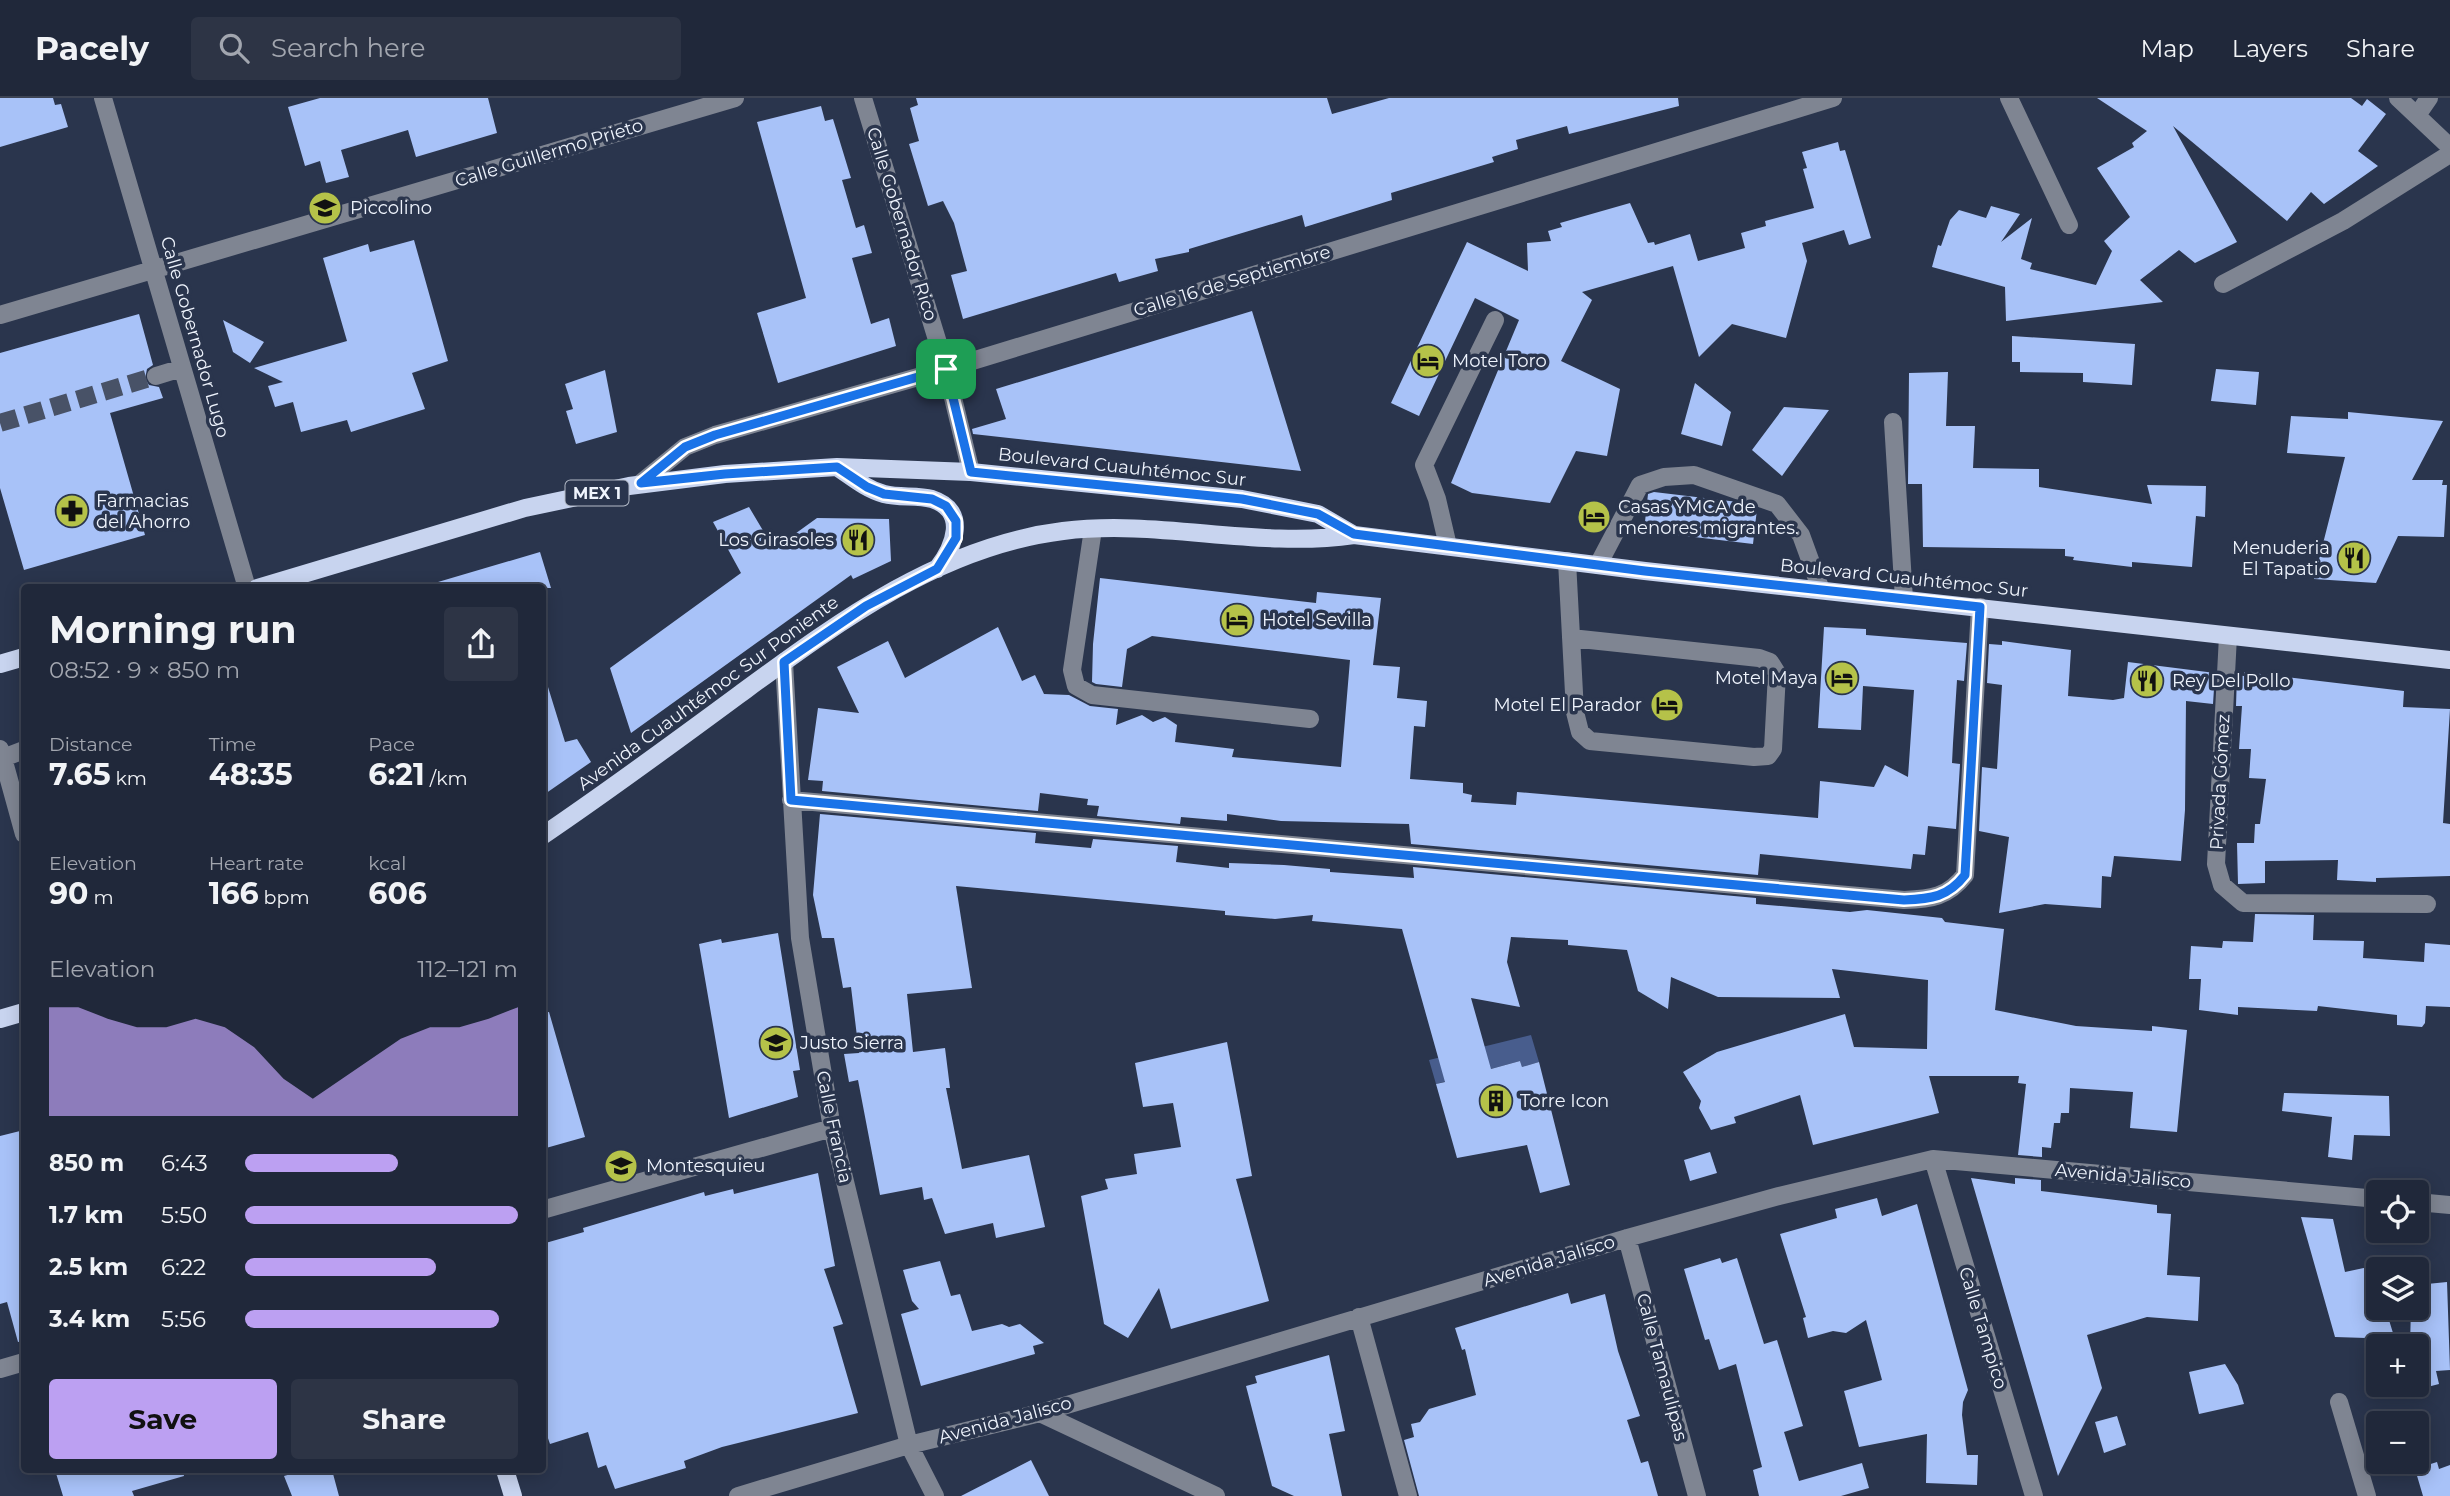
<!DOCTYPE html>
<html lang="en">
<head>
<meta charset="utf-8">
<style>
	body { margin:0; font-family:Montserrat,sans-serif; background:#2d3445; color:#f1f3f6; height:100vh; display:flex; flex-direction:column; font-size:26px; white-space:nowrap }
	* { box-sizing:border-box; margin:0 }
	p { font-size:23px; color:#a2a6af }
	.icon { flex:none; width:38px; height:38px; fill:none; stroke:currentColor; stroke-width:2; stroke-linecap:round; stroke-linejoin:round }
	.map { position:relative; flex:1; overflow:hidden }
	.panel { position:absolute; left:21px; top:486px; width:525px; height:889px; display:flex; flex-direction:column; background:#20283a; border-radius:7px; box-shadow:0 4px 18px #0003,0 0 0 2px #3d4454 }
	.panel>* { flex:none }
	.controls { position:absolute; left:2366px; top:1082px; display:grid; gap:14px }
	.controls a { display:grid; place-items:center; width:63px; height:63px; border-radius:7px; background:#20283a; box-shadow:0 4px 18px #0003,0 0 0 2px #3d4454; font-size:35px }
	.pin { position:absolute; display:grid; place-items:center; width:60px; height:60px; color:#fff; margin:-30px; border-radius:14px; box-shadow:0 4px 10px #0006 }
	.round { display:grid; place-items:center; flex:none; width:74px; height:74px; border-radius:7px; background:#2d3445 }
	.summary { display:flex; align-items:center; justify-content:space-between; height:119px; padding:0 28px }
	h1 { font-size:38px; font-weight:700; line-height:52px }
	.metrics { display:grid; grid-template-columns:repeat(3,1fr); gap:10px; height:119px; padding:7px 28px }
	.metrics div { display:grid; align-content:center }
	.metrics b { font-size:30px; font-weight:700 }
	.metrics small { font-size:19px; font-weight:400 }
	.metrics p { font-size:19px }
	.chart { height:196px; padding:14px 28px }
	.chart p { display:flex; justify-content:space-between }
	.chart svg { width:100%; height:126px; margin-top:7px; fill:#bca0f2; opacity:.7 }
	.primary-button { display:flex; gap:14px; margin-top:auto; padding:14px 28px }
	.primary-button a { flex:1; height:80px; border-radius:7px; background:#bca0f2; color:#111; font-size:28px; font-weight:700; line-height:80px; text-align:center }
	.primary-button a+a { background:#2d3445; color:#f1f3f6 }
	ul { padding:0 28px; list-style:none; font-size:23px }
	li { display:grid; grid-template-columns:112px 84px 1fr; align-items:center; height:52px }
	li i { height:18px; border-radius:9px; background:#bca0f2 }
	header { display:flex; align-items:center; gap:42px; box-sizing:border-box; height:98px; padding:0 35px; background:#20283a; border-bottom:2px solid #3d4454 }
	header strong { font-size:33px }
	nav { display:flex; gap:38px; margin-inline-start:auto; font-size:24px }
	.search { width:490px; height:63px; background:#2d3445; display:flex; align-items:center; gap:18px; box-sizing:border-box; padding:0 24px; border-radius:7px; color:#a2a6af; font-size:26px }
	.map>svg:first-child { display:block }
	.green { fill:#485d8d }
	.building { fill:#a8c2f8 }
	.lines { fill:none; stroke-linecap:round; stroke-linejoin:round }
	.minor-tunnel { stroke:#485267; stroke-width:18; stroke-dasharray:18 9; stroke-linecap:butt }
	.minor { stroke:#7f8592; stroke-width:18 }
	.major { stroke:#c8d4ef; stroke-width:18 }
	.route-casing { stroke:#fff; stroke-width:14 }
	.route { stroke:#1a73e8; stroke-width:9 }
	.labels { text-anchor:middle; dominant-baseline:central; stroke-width:7; stroke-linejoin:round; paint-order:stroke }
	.shield { fill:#2a354d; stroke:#b4bbc8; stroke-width:2 }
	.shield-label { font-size:16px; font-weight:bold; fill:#eff4fd }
	.street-label { font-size:18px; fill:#eff4fd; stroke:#2a354d }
	.poi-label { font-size:18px; fill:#eff4fd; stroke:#2a354d; text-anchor:start }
</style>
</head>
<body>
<header>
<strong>Pacely</strong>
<div class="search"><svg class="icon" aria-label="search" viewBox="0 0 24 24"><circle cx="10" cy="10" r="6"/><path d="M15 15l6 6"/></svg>Search here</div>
<nav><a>Map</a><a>Layers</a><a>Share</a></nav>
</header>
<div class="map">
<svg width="2450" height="1398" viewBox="0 0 2450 1398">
	<rect width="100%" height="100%" fill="#2a354d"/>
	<path class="green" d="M1531,937L1539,964L1522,969L1520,963L1436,986L1429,962Z"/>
	<path class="building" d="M0,0H53L55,7L61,6L68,29L0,49Z
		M320,0H488L497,35L416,59L408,32L341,52L349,79L326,85L320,63L305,68L288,9Z
		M916,0H1327L1332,16L1389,0H1678L1679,8L1569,36L1567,28L1516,42L1518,51L1492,59L1494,64L1391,95L1392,102L1305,129L1302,117L1189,151V154L1155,161L1158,173L1119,184L1116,175L963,221L951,177L967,173L954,125L943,103L928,108L909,46L919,43L910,10L918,7Z
		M2097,0H2351L2362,8L2367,1L2386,16L2358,53L2378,68L2324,106L2311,94L2287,123L2173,28L2237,144L2195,165L2179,152L2140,182L2163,204L2006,223L2005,189L1932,169L1938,147L1941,148L1950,122L1959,112L1986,120L1991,108L2020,116L2001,144L2032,120L2021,161L2032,165L2030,171L2096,187L2112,153L2104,143L2130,119L2097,70L2134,49L2132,45L2147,33Z
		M821,8L825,23L833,21L851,80L842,82L856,130L864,127L872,155L852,160L871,226L889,220L896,248L778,285L757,215L806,200L757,24Z
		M1838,44L1840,53L1845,52L1871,140L1849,147L1844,132L1802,145L1807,163L1786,240L1732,226L1699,259L1673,168L1582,194L1592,202L1561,263L1620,291L1607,358L1576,353L1550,405L1472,395L1451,385L1519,222L1475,200L1419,318L1391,305L1467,144L1528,173L1527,145L1551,143L1548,133L1562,129L1560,125L1630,105L1648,145L1654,144L1655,147L1690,136L1698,163L1745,150L1741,135L1766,128L1765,123L1814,110L1803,71L1807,70L1802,54Z
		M414,142L448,263L412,275L425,311L351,334L347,322L301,334L293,304L275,309L268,288L283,284L254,270L347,243L323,160L368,146L370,154Z
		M1252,213L1301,373L973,336L972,331L1006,321L996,291Z
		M139,216L153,267L147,271L145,281L149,287L159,289L163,300L110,315L145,437L24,472L0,390V255Z
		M223,222L264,244L250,265L233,254Z
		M2012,238L2135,246L2132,287L2083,284V275L2020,274V264H2012Z
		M2216,271L2259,274L2256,307L2211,303Z
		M605,272L617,334L576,346L566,313L573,311L565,286Z
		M1948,274L1946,328H1975L1973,370L2039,371V389L2152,406L2147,387L2206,388L2205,419L2196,418L2192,469L2132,464V469L2073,462L2074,459L2065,458V451L1923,449L1922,386H1908L1909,275Z
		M1695,285L1731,314L1722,348L1681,336Z
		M1784,309L1829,312L1782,378L1752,352Z
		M2348,314L2443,323L2412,382H2443L2442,387H2447L2444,439L2398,438L2376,485L2314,481L2345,359L2287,355L2291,318L2348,321Z
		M1654,394L1738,404L1757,411L1753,446L1644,433L1648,396Z
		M749,409L774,451L817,420L889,421L891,463L853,481L851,477L631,635L610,570L741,475L713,424Z
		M540,454L551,490H439L438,484Z
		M1100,480L1316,505L1317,494L1381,500L1373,567L1400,569L1397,600L1427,603L1425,629L1414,628L1410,681L1463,685V695L1472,697L1471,704L1516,707L1517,694L1818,720L1820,683L1874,689L1885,667L1908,679L1914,592L1863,588L1861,632L1818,630L1824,529L1866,531V537L1967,545L1964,583L1957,582L1953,645L1952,665L1960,666L1956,731L1928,728L1925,757L1913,756L1911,771L1760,756L1758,777L1411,746L1409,726L1281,723L1227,716V723L1181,719L1180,726L1097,718L1099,708L1087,707L1088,701L1040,695L1038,713L822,693L823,683L808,682L818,610L859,615L837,569L888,543L905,580L998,529L1022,583L1035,577L1044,596L1069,597L1090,608L1118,611L1116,627L1142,617L1153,624L1165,619L1177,627L1175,644L1234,651L1232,659L1341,669L1350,562L1152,538L1127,551L1122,589L1096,586L1092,584L1093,546Z
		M2002,543L2071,552L2068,598L2113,602L2124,600L2128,564L2215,575L2213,606L2186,603L2185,712L2181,763L2114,758L2111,779L2102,778L2101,810L2045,806L1999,815L2009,739L1979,733L1982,669L1997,671L2002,587L1987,585L1989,546L2002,547Z
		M2244,574L2404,593L2403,609L2450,611L2443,725L2450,726V778L2376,780V784L2337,782L2338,762L2265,763V785L2238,786L2237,745H2254L2255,726H2260L2266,681L2249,680L2251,651H2239L2242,608H2236L2237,577L2244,578Z
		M548,589L565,644L577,641L591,664L542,698V590Z
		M820,716L1036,735L1035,745L1091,750L1093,741L1178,748L1176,764L1229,770V765L1284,767L1330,771V774L1414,780L1413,769L1756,800V806L1850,814L1867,812L1942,820L1945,824L2004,831L1995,912L2076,928L2152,933V928L2187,932L2177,1034L2130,1030L2133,994L2070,990L2069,1015H2061L2060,1025H2054L2051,1050L2042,1049V1059L2018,1057L2026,986L2018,985L2019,978H1929L1939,1015L1813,1047L1800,997L1734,1019L1736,1025L1711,1032L1699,1010L1701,1003L1683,974L1717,954L1845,916L1854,949L1927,951L1928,882L1832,871L1840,900L1718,899L1671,879L1668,911L1638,893L1627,852L1568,847V842L1511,839L1507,864L1520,909L1471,900L1491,971L1520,963L1522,969L1539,964L1570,1087L1540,1095L1527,1047L1457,1060L1436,986L1445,984L1402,831L1312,823L1313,817L1275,821L1225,817V813L956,788L972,890L907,896L913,954L945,950L950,990H946L962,1071L1029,1057L1045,1129L996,1140L993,1125L945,1136L932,1100L924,1102L922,1089L880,1097L858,982L849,984L844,956L859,955L851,889L843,890L834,840H822L813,797Z
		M2255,816L2314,817L2313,842L2364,843L2363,860L2424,864L2425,845L2450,847V909L2426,908L2425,925L2422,929L2397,927V917L2318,908L2317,913L2238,909V917L2199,912L2201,881H2189L2191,848L2222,850L2223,843L2253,844Z
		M778,835L800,972L793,973L798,999L729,1020L699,846L721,841L722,845Z
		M549,914L585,1039L546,1050L542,1038V915Z
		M1227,944L1252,1078L1236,1081L1269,1203L1171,1231L1159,1190L1128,1240L1104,1226L1081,1098L1108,1091L1105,1081L1137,1076L1134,1056L1181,1049L1173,1005L1143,1009L1135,965Z
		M2284,995L2389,998L2390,1038L2354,1037L2352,1062L2328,1059L2332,1019L2282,1013Z
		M24,1032V1243L18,1244L7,1204L0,1206V1038Z
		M1710,1054L1717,1075L1690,1083L1684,1062Z
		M818,1075L835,1168L824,1171L843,1226L833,1229L858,1315L722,1349L684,1363L686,1370L615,1391L606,1367L598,1370L588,1334L550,1346L542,1323V1146L584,1134L583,1130L704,1094L705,1098L733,1091L734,1096Z
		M1971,1080L2015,1086V1080L2041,1082V1093L2157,1107V1115L2171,1116L2167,1177L2200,1179L2198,1223L2147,1219L2087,1237L2102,1290L2058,1378Z
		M1877,1100L1882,1118L1917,1106L1968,1292L1963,1304L1962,1317L1967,1357H1978L1977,1387L1926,1385L1927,1336L1859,1349L1844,1293L1882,1282L1866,1222L1846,1235L1833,1233L1808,1240L1803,1220L1806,1219L1780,1136L1837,1120L1835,1111Z
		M2301,1119L2333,1121L2345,1174L2373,1168L2378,1186V1209H2385L2397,1248H2378V1265L2372,1266L2366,1240L2335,1239Z
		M1720,1160L1722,1165L1737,1160L1764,1246L1777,1242L1803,1328L1784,1334L1799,1383L1862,1365L1869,1390L1841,1398H1759L1753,1372L1762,1369L1736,1266L1719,1272L1709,1241L1705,1242L1684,1171Z
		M940,1163L951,1198L960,1196L972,1233L1002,1226L1009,1229L1020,1226L1044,1245L1033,1248L1035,1256L921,1288L901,1216L919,1211L912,1203L903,1172Z
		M2447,1184L2450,1272L2436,1273L2439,1286L2408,1294V1286H2417V1248H2410L2411,1209H2417V1187Z
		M1568,1195L1571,1206L1605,1196L1618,1253L1640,1318L1627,1322L1641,1365L1648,1363L1658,1398H1419L1404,1342L1414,1339L1411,1326L1420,1324L1429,1311L1476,1297L1465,1251L1462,1252L1455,1230Z
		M1329,1257L1345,1333L1329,1336L1342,1398H1294L1272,1388L1246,1288L1257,1285L1255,1278Z
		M2225,1266L2238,1287L2244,1306L2199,1316L2189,1274Z
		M2117,1318L2126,1347L2104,1355L2095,1324Z
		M1031,1362L1049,1398H961Z
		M2437,1364L2439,1371L2450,1367V1398H2423L2415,1371Z
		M55,1372H183L184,1378L132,1393L134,1398H63Z
		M305,1372H332L339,1398H292L284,1378Z"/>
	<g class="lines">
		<path class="minor-tunnel" d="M0,325L156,278"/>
		<path class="minor" d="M103,0L247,490
			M863,0L946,271L971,374
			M2009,0L2069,127
			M2398,0L2450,49
			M2418,16L2429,0
			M2223,186L2343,123L2450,56
			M0,217L735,0
			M156,278L182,270
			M1893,324L1904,501
			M641,385L685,349L715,337L946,271L1833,0
			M1093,431L1072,572L1076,588L1092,597L1310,621
			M1448,448L1437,401L1424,367L1495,222
			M1567,463L1575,614L1580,634L1590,643L1754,659L1768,658L1773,651L1777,575L1770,564L1759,560L1571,540
			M1598,467L1640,387L1664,379L1694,377L1777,406L1801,437L1821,492
			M2228,538L2216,766L2222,787L2243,805L2427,806
			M784,564L800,840L832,1030L909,1347L935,1398
			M0,651L3,660L24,652
			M3,660L24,736
			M791,702L1904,802C1931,801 1948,799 1965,777L1980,509
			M1933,1061L2034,1398
			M2417,1104L2450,1107
			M542,1112L832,1030
			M1627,1140L1697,1398
			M1359,1219L1408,1398
			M0,1271L24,1264
			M2339,1304L2367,1398
			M1040,1315L1216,1398
			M738,1398L909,1347L1040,1315L1627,1140L1779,1098L1933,1061L2378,1101"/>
		<path class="major" d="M837,369C852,379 866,391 884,396C899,400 917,397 932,401C969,413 954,449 937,471
			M257,490L525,410L629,388L725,376L837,369L971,374L1242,401L1318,416L1354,437
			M0,566L24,559
			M542,738C610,692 675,644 740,596C837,525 940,448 1063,433C1160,421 1257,451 1354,437L1645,473L2450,562
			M0,921L24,914
			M505,1372L513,1398"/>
	</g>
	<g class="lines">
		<defs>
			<path id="route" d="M946,271L971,374L1242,401L1318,416L1354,436L1645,473L1980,509L1965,777C1948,799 1931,801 1904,802L791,702L784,564L866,508L937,471L956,440V423L946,408L932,401L884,396L867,389L837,369L725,376L641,385L685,349L715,337Z"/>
		</defs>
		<use href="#route" class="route-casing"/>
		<use href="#route" class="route"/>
	</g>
	<defs>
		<symbol id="school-disc" viewBox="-11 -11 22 22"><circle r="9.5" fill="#b5c249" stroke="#2a354d"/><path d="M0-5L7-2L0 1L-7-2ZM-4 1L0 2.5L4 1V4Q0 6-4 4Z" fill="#111"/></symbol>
		<symbol id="hotel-disc" viewBox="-11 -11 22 22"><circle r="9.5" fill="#b5c249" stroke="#2a354d"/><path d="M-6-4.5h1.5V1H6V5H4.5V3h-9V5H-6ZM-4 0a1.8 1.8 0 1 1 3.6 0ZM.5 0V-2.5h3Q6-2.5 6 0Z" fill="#111"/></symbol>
		<symbol id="pharmacy-disc" viewBox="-11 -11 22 22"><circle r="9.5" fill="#b5c249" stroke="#2a354d"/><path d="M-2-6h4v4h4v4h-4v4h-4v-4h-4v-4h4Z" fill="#111"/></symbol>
		<symbol id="restaurant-disc" viewBox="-11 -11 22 22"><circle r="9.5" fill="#b5c249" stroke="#2a354d"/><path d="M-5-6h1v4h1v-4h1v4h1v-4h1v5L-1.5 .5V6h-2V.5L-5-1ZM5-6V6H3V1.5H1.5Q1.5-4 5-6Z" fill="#111"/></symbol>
		<symbol id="building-disc" viewBox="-11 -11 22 22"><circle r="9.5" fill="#b5c249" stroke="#2a354d"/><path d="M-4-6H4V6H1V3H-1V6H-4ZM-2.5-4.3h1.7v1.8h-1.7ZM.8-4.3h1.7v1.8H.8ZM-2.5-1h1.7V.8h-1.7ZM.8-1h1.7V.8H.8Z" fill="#111"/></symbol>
	</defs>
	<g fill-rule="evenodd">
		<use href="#school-disc" x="306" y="91" width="38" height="38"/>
		<use href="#hotel-disc" x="1409" y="244" width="38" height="38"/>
		<use href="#pharmacy-disc" x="53" y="394" width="38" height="38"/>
		<use href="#hotel-disc" x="1575" y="400" width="38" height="38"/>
		<use href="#restaurant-disc" x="839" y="423" width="38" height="38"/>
		<use href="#restaurant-disc" x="2335" y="441" width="38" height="38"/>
		<use href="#hotel-disc" x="1218" y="503" width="38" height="38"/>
		<use href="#hotel-disc" x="1823" y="561" width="38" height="38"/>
		<use href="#restaurant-disc" x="2128" y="564" width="38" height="38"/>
		<use href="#hotel-disc" x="1648" y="588" width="38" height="38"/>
		<use href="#school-disc" x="757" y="926" width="38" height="38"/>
		<use href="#building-disc" x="1477" y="984" width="38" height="38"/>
		<use href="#school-disc" x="602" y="1049" width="38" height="38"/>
	</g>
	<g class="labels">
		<rect class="shield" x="565.5" y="382.5" width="63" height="25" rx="5"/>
		<g class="shield-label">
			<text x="597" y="395">MEX 1</text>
		</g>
		<g class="street-label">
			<text transform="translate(549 55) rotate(-17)">Calle Guillermo Prieto</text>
			<text transform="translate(902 126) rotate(73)">Calle Gobernador Rico</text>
			<text transform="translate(1232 183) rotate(-17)">Calle 16 de Septiembre</text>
			<text transform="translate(195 239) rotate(74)">Calle Gobernador Lugo</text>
			<text transform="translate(1122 369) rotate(6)">Boulevard Cuauhtémoc Sur</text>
			<text transform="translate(1904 480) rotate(6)">Boulevard Cuauhtémoc Sur</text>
			<text transform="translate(708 595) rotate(-36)">Avenida Cuauhtémoc Sur Poniente</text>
			<text transform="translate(2220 684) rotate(-87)">Privada Gómez</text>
			<text transform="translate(834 1029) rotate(78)">Calle Francia</text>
			<text transform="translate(2123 1078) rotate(5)">Avenida Jalisco</text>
			<text transform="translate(1549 1163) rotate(-17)">Avenida Jalisco</text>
			<text transform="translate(1983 1230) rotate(73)">Calle Tampico</text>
			<text transform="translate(1662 1269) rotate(75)">Calle Tamaulipas</text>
			<text transform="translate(1005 1322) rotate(-15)">Avenida Jalisco</text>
		</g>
		<g class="poi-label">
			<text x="350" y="110">Piccolino</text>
			<text x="1452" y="263">Motel Toro</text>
			<text x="96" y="403">Farmacias<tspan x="96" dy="21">del Ahorro</tspan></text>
			<text x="1618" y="409">Casas YMCA de<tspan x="1618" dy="21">menores migrantes.</tspan></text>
			<text x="834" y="442" text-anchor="end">Los Girasoles</text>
			<text x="2330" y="450" text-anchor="end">Menuderia<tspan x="2330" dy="21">El Tapatio</tspan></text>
			<text x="1262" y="522">Hotel Sevilla</text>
			<text x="1818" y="580" text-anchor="end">Motel Maya</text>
			<text x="2172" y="583">Rey Del Pollo</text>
			<text x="1642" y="607" text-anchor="end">Motel El Parador</text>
			<text x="800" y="945">Justo Sierra</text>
			<text x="1520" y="1003">Torre Icon</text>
			<text x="646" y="1068">Montesquieu</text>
		</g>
	</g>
</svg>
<div class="controls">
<a><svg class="icon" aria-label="locate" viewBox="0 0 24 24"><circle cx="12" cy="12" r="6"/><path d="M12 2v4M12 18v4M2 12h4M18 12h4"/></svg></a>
<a><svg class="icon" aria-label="layers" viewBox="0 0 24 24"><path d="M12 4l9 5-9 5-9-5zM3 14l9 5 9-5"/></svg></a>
<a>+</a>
<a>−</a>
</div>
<div class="pin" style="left:946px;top:271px;background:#1e9e55"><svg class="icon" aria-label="arrive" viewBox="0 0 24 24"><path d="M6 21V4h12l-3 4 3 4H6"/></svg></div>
<section class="panel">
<div class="summary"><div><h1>Morning run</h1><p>08:52 · 9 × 850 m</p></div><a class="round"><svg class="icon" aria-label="share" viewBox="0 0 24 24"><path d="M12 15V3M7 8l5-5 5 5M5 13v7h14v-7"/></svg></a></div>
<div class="metrics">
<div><p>Distance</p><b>7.65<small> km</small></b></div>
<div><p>Time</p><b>48:35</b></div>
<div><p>Pace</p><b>6:21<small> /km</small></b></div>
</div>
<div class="metrics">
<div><p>Elevation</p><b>90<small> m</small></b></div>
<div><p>Heart rate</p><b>166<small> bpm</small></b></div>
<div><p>kcal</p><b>606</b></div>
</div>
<div class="chart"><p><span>Elevation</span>112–121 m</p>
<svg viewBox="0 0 160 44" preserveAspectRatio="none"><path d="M0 44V6L10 6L20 10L30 13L40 13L50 10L60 13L70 20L80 31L90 38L100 31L110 24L120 17L130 13L140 13L150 10L160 6V44z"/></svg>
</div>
<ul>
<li><b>850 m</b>6:43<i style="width:56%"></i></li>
<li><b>1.7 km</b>5:50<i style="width:100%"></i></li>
<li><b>2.5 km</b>6:22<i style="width:70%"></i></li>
<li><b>3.4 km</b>5:56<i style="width:93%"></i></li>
</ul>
<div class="primary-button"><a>Save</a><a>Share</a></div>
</section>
</div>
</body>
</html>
